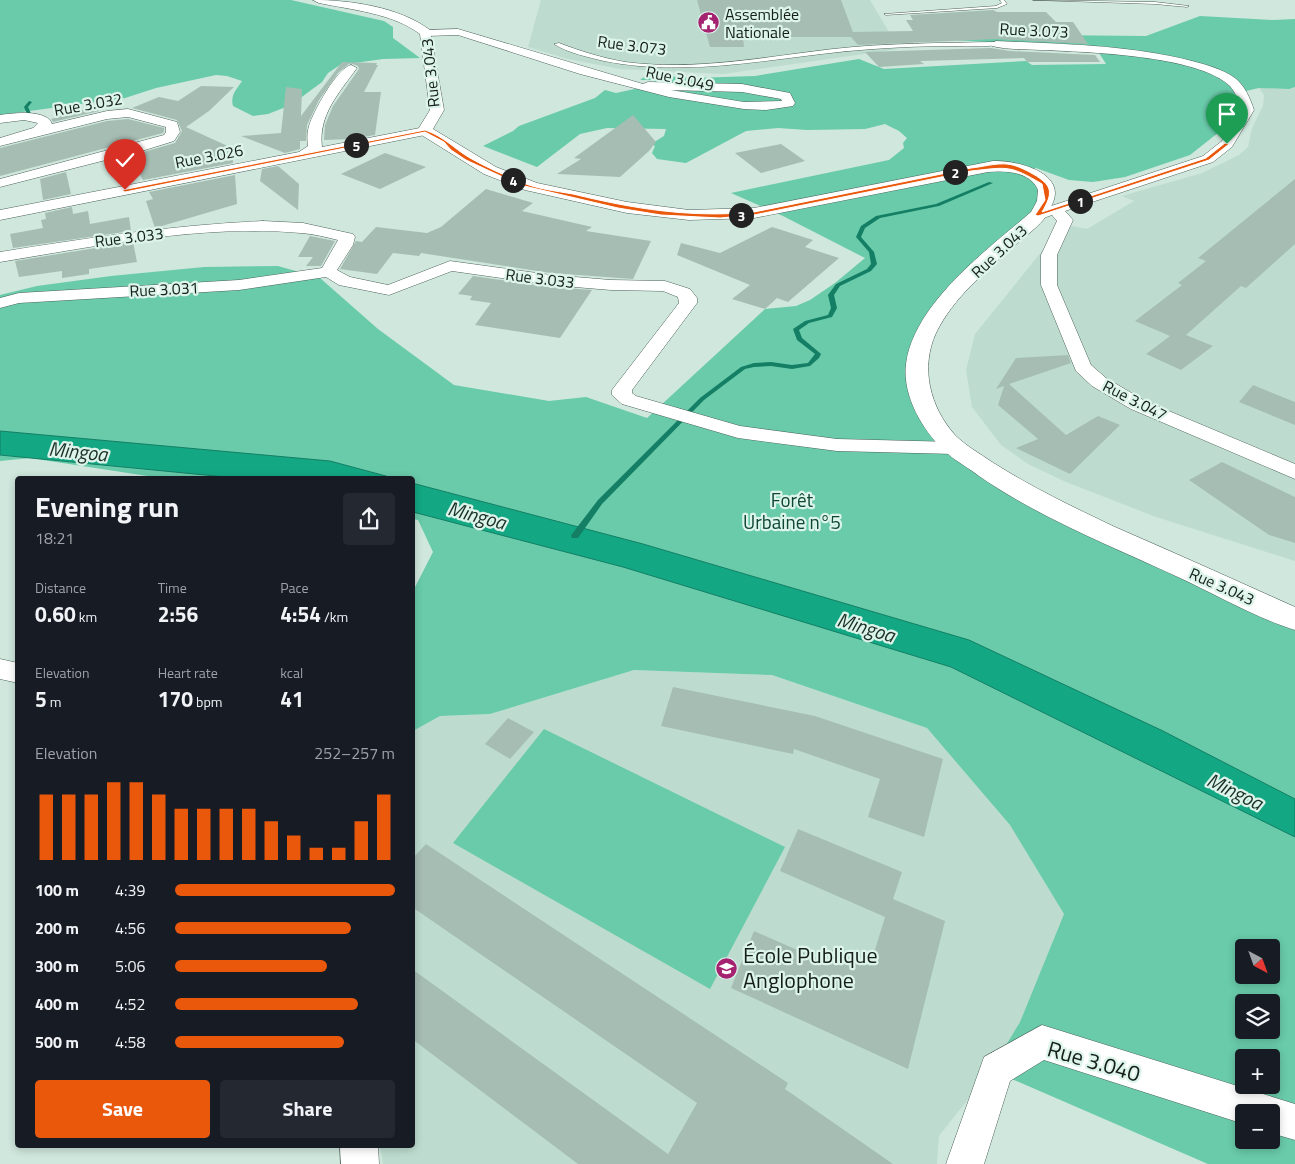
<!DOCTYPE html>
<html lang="en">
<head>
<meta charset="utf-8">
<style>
	body { margin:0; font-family:"Titillium Web",sans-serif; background:#242831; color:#f1f3f6; height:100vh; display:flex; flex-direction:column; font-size:19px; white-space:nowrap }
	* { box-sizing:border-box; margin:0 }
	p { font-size:16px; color:#9ea1a6 }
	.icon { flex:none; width:28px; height:28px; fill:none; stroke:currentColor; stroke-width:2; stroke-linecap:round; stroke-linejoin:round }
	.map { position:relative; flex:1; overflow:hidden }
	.drawer { position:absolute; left:15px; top:476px; width:400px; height:672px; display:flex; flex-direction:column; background:#171b24; border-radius:5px; box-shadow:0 2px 8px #0003 }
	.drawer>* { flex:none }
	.needle { width:32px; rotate:139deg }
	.controls { position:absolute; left:1235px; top:939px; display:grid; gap:10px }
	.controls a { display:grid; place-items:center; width:45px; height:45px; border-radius:5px; background:#171b24; box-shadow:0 2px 8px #0003; font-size:25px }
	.pin { position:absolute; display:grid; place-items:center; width:42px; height:42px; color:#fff; margin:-51px -21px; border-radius:50% 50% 50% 0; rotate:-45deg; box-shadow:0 0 5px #0007 }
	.pin .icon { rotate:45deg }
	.km { position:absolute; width:25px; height:25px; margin:-12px; border-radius:50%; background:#222; color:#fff; font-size:14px; line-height:25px; text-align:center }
	.round { display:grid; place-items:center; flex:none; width:52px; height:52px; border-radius:5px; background:#242831 }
	.head { display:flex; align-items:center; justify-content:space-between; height:85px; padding:0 20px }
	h1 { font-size:28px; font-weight:700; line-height:38px }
	.stats { display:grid; grid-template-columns:repeat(3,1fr); gap:8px; height:85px; padding:5px 20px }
	.stats div { display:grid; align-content:center }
	.stats b { font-size:21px; font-weight:700 }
	.stats small { font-size:14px; font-weight:400 }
	.stats p { font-size:14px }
	.chart { height:140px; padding:10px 20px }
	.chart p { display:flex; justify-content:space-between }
	.chart svg { width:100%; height:90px; margin-top:5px; stroke:#ea580c; stroke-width:6 }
	.cta { display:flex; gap:10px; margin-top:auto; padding:10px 20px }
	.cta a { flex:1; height:58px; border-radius:5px; background:#ea580c; color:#fff; font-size:20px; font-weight:700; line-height:58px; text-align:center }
	.cta a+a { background:#242831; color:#f1f3f6 }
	ul { padding:0 20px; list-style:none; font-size:16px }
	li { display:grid; grid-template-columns:80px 60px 1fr; align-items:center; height:38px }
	li i { height:12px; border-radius:6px; background:#ea580c }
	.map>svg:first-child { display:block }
	.built { fill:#bddccf }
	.green { fill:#69cbaa; fill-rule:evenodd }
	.water { fill:#13a883; stroke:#147f64 }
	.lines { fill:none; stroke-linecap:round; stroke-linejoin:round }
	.stream { fill:#147f64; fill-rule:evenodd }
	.building { fill:#a6bdb3 }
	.service-casing { stroke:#4d625a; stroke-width:1 }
	.minor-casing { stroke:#4d625a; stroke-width:1 }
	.tertiary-casing { stroke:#4d625a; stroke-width:1 }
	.service { fill:#fff; fill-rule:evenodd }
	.minor { fill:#fff; fill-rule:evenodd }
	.tertiary { fill:#fff; fill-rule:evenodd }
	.route { fill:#ea580c; stroke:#fff }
	.labels { text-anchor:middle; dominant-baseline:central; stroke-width:4.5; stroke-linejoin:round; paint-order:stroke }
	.far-poi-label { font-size:16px; fill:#151e1b; stroke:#dcf4ea; text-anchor:start }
	.far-street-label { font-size:16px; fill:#151e1b; stroke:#dcf4ea }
	.park-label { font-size:19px; fill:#0e4535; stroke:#dcf4ea }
	.water-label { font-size:20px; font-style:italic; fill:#1a3028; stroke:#dcf4ea }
	.near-poi-label { font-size:22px; fill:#151e1b; stroke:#dcf4ea; text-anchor:start }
	.near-street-label { font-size:22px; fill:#151e1b; stroke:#dcf4ea }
</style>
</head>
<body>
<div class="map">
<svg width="1295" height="1164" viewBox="0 0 1295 1164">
	<rect width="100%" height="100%" fill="#cfe7dd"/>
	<path class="built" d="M541,0H870L899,49L723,74L620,69L568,59L528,47Z
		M1295,87V561L1156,517L1066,482L1028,464L1001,445L972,407L966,370L975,334L1042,251L1072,226L1087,229L1134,201L1122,196L1202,173L1239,155L1248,147L1252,128L1263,106L1264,95L1259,88L1289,89Z
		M634,670L772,675L927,728L1010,825L1064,914L1020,1022L991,1070L939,1136L937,1164H383L380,1146H412L413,731L440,716L490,714Z"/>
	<path class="green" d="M0,0H291L384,21L393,27V38L420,58L383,59L340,65L328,73L322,82L291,105L268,114L253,116L233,106C230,95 237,89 242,81L227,76L216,75L156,88L125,98L0,115Z
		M1200,16L1274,20L1295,19V87L1289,89L1259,88L1233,94L1223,129L1190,155L1125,177L1093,182L1069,180L1036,168L1026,172L1041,183L1038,215L956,292L920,353L933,419L1000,478L1295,618V1164H1208L991,1070L1020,1022L1064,914L1010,825L927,728L772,675L634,670L490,714L440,716L413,731V591L433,552L418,520L413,519L412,479H167L30,458L0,461V295L37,286L111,276L204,267L278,266L320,278L378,329L454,385L549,401L586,397L647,418L765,309L796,306L810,300L835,283L865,258L783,216L731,193L889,160L904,148L903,143L907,138L899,131L885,124L865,129L807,130L778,128L746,131L686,163L657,159L652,153L655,146L651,144L664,136L666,129L607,128L580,134L537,167L483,146L513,131L519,126L595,98L605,90L616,93L658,84L653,80H640L647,75L694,78L755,76L859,59L884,69L1026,61L1032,65L1106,64L1096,48L952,40L945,34L1146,36ZM1244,948H1271V975H1244ZM1244,1002H1271V1030H1244ZM1244,1058H1271V1085H1244ZM1244,1112H1271V1140H1244Z
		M544,729L785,847L710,989L453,843Z"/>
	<path class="water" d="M0,431L330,461L397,479H246L0,455Z
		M412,483L643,544L969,640L1163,731L1295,799V837L951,667L623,567L413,512Z"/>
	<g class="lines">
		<path class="stream" d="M29,101L32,102L28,107L32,116L30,117L28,116L24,107Z
			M989,182L993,183L939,206L880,218L865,228L861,237L874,252L877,264L871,271L840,286L834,295L837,308L832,317L809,323L799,330L802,338L820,353L821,354L819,358L810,366L792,369L771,366L754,367L745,369L704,400L602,504L578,538H572L571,536L572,534L598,500L700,398L741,367L754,363L771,362L792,365L808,363L815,354L797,340L793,329L805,321L828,315L831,308L828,295L836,284L867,269L871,264L869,252L856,237L861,226L876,216L936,204Z"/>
	</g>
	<path class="building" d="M697,0H841L853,32L913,31L906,20H913L910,15L993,10L997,12H1046L1056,22H1073L1088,44L996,39L858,45L851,37H743L744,47H710Z
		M991,48L1010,51L1095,55L1100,62H1027L1024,58L920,61L924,64L879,67L865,52Z
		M342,62L377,63L376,65H378L364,92H381L375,135L351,139L324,140L325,125L333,106L359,69L358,66L350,63L338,73L319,100L307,125L306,141H300V149L285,153L241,136L281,133L286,87L302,89L301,116Z
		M201,86L234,87L209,111L186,127L232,148L233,163L143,180L130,156L175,143L182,131L177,120L132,108L159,97L178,101Z
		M93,107L99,111L53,122L51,119Z
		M633,115L656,142L649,151L620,177L557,174L581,159L574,158Z
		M128,119L164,128V131L163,133L0,176V148L107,121Z
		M781,144L805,161L761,173L735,153Z
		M385,153L426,167L380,189L341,174Z
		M278,166L299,184L298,210L260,181L262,169Z
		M66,172L71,194L43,200L40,179Z
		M235,175L237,204L155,228L146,201L153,199L149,192Z
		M1295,179V244L1246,288L1241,286L1186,335L1213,346L1181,370L1146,354L1170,336L1135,321L1182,285L1178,283L1206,261L1198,258Z
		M486,189L533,203L522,211L592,227L586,231L651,241L633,279L551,273L421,253L419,256L393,253L377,274L340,269L356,241L362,242L376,227L427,233L441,227Z
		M72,207L73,214L88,211L90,224L129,217L131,231L13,248L10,234L43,228L41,220L46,219L45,213Z
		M772,227L813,240L805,247L839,258L788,302L777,298L765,309L732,299L750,285L677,255L681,243L720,253Z
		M310,236L335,241L321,266H306L313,257H298Z
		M133,242L137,262L89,269V274L62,278V271L19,277L15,261Z
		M473,276L551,287L592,290L560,338L475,325L491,303L470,300L472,296L458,294Z
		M1068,355L1071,363L1009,384L1066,435L1098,416L1120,425L1070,474L1016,448L1038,439L998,405L1004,386L996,389L1016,358Z
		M1253,385L1295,402V425L1239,402Z
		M1222,462L1295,497V543L1269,535L1189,480Z
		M673,687L815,716L943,759L924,837L868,817L880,779L794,749L793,754L661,726Z
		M508,718L534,732L510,759L485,744Z
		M798,829L902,872L893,899L945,921L908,1069L731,988L754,931L827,963L832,950L870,966L885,917L780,871Z
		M426,844L788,1083L785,1089L893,1164H578L412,1039V969L668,1154L697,1103L412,907V859Z"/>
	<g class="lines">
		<defs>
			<path id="service" d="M1000,0H1004L1007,4L997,8L886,15L884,14L996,6L1002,3Z
				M1033,0L1155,2L1189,6L1187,7L1155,4Z
				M996,42L998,45C984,47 970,46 956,46C928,46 900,47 873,49C783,55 694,79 604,61C588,57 568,53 554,44L559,43C580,51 602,58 625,62C694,71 764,57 833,49C887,43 942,43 996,42Z"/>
			<path id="minor" d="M458,29L643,84L648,82L742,84L790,93L795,103L793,106L766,110L744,109L669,97L580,74L458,35L426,36L421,33L426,30ZM671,90L742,92L781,99L782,101L744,102Z
				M996,41C1062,44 1129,45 1192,61C1207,65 1222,69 1235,78C1245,86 1250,98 1254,110L1232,147L1213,162L1065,211L1073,220L1057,255V285L1091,365L1106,378L1145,401L1295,464V479L1131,409L1092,386L1076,371L1041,285V255L1057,221L1052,215L1038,220L1033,218L1030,215L1033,212L1203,156L1222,141L1242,110C1239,102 1236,93 1230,86C1198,55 1086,52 1041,50C1025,49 1008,50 992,46L990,44Z
				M351,65L357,68C339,93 318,115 322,147L425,127L430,128L432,131L430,134L0,220V210L299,152L308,146C307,139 307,133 309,126C313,112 337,68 351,65Z
				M128,109L177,122L180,132L174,141L145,150L0,187V179L164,135L166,132V127L128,117L107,119L0,146V138L33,128L38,123L24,120L0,123V115C13,113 47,109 52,124L107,111Z
				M263,221L303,223L353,234L355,237L353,245L337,270L350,277L388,285L450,261L551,275L611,280L665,281L690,289L697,298V303L632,390V393L636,396L740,426L837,439L955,442L962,443L965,448L962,453L955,454L837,451L738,438L622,404L612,395V390L679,303L678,297L663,291L611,290L551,285L452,271L389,295L339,285L326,277L239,290L19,303L0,308V298L19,293L239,280L322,268L338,240C326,237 314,234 301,233C203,224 97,246 0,262V252C88,238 174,225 263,221Z
				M0,659L18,663V683L0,679Z
				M1042,1025L1295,1104V1140L1271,1133V1112H1244V1124L1044,1060L1010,1081L984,1164H946L984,1057Z
				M340,1146H378L379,1164H341Z"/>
			<path id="tertiary" d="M313,0C351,0 399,7 430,30L444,110L433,129L496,167L537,183L627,202L689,210L754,208L993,161C1011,160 1055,169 1055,193C1055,201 1050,208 1047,215C1039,227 1025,236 1014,246C986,271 953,298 936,333C920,368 930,407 955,435C966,446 979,453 992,462C1031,487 1073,507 1115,527C1175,553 1235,580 1295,607V630C1256,618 1215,594 1178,577C1111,546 1040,518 979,476C969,468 957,462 948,454C924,433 902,397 906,364C914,303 987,250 1031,212L1037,201L1038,190C1031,172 1005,170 988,172L754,218L689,220L627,213L525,190L484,174L420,134L417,131L430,110L420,34C392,13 352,10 319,3Z"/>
		</defs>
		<use href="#service" class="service-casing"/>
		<use href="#minor" class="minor-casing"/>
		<use href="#tertiary" class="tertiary-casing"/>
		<use href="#service" class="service"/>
		<use href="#minor" class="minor"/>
		<use href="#tertiary" class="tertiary"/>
	</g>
	<path class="route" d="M425,130C445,137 453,148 470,158C486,167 504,175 521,182C537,189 556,191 573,194C634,209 691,218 754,212L971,168C982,167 995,163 1007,164C1016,165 1024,169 1033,174C1052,185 1054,192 1042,212L1206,158L1225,143L1229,144L1209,160L1038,216L1035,215L1045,200L1042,184C1010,165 1008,167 971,171L754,215L720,218L661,215L618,208L520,185L466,160L451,150L444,142L425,132L125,192L122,190Z"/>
	<defs>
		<symbol id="civic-disc" viewBox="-11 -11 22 22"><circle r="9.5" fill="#a42270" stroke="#dcf4ea"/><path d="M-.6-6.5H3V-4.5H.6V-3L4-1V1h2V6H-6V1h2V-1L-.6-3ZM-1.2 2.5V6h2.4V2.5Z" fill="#fff"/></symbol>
		<symbol id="school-disc" viewBox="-11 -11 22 22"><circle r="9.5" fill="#a42270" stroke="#dcf4ea"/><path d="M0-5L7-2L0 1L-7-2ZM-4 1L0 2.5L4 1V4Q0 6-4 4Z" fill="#fff"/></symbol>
	</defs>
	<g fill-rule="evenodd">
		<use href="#civic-disc" x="696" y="10" width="25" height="25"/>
		<use href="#school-disc" x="714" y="956" width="25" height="25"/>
	</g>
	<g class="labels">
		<g class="far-poi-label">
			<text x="725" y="14">Assemblée<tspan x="725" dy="18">Nationale</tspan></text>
		</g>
		<g class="far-street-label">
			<text transform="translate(1034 30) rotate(3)">Rue 3.073</text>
			<text transform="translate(632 45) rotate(7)">Rue 3.073</text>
			<text transform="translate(430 73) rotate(-96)">Rue 3.043</text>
			<text transform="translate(680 78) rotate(12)">Rue 3.049</text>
			<text transform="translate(88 104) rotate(-10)">Rue 3.032</text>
			<text transform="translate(209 156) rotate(-11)">Rue 3.026</text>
			<text transform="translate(129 237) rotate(-7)">Rue 3.033</text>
			<text transform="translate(999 251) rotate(-43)">Rue 3.043</text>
			<text transform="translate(540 278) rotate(7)">Rue 3.033</text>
			<text transform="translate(164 289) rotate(-3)">Rue 3.031</text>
			<text transform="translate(1135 400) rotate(27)">Rue 3.047</text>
			<text transform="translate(1222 586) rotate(24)">Rue 3.043</text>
		</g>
		<g class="park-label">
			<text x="792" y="499">Forêt<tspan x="792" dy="22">Urbaine n°5</tspan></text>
		</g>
		<g class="water-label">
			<text transform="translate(78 451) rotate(6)">Mingoa</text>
			<text transform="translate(477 515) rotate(15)">Mingoa</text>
			<text transform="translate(866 627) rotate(17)">Mingoa</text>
			<text transform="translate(1235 791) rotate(26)">Mingoa</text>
		</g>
		<g class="near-poi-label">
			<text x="743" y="955">École Publique<tspan x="743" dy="25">Anglophone</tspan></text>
		</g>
		<g class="near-street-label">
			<text transform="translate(1094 1061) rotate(16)">Rue 3.040</text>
		</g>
	</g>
</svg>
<div class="controls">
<a><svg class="needle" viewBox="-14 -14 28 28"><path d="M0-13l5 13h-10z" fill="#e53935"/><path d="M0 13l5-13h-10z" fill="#9ea1a6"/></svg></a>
<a><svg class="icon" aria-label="layers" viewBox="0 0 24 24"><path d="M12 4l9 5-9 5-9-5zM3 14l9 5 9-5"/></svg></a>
<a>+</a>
<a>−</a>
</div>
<div class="pin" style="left:1227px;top:144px;background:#1e9e55"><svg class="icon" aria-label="arrive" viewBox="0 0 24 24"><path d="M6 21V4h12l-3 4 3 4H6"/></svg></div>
<div class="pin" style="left:125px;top:190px;background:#d93025"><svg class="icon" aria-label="check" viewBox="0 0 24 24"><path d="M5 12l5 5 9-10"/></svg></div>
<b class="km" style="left:1080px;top:201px">1</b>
<b class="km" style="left:955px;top:172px">2</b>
<b class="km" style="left:741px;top:215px">3</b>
<b class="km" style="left:513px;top:180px">4</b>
<b class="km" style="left:356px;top:145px">5</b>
<section class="drawer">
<div class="head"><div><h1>Evening run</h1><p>18:21</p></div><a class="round"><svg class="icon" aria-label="share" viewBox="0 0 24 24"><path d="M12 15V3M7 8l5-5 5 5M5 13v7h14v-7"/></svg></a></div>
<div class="stats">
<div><p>Distance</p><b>0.60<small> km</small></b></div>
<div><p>Time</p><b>2:56</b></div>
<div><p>Pace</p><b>4:54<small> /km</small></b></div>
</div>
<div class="stats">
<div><p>Elevation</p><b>5<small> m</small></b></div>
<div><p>Heart rate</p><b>170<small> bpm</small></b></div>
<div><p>kcal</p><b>41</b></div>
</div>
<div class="chart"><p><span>Elevation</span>252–257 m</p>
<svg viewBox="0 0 160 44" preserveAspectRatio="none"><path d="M5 44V12M15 44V12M25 44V12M35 44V6M45 44V6M55 44V12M65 44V19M75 44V19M85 44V19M95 44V19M105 44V25M115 44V32M125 44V38M135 44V38M145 44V25M155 44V12"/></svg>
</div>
<ul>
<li><b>100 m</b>4:39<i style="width:100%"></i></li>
<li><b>200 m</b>4:56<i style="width:80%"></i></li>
<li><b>300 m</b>5:06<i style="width:69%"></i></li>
<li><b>400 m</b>4:52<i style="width:83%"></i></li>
<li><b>500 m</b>4:58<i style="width:77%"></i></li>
</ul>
<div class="cta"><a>Save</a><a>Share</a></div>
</section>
</div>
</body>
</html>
